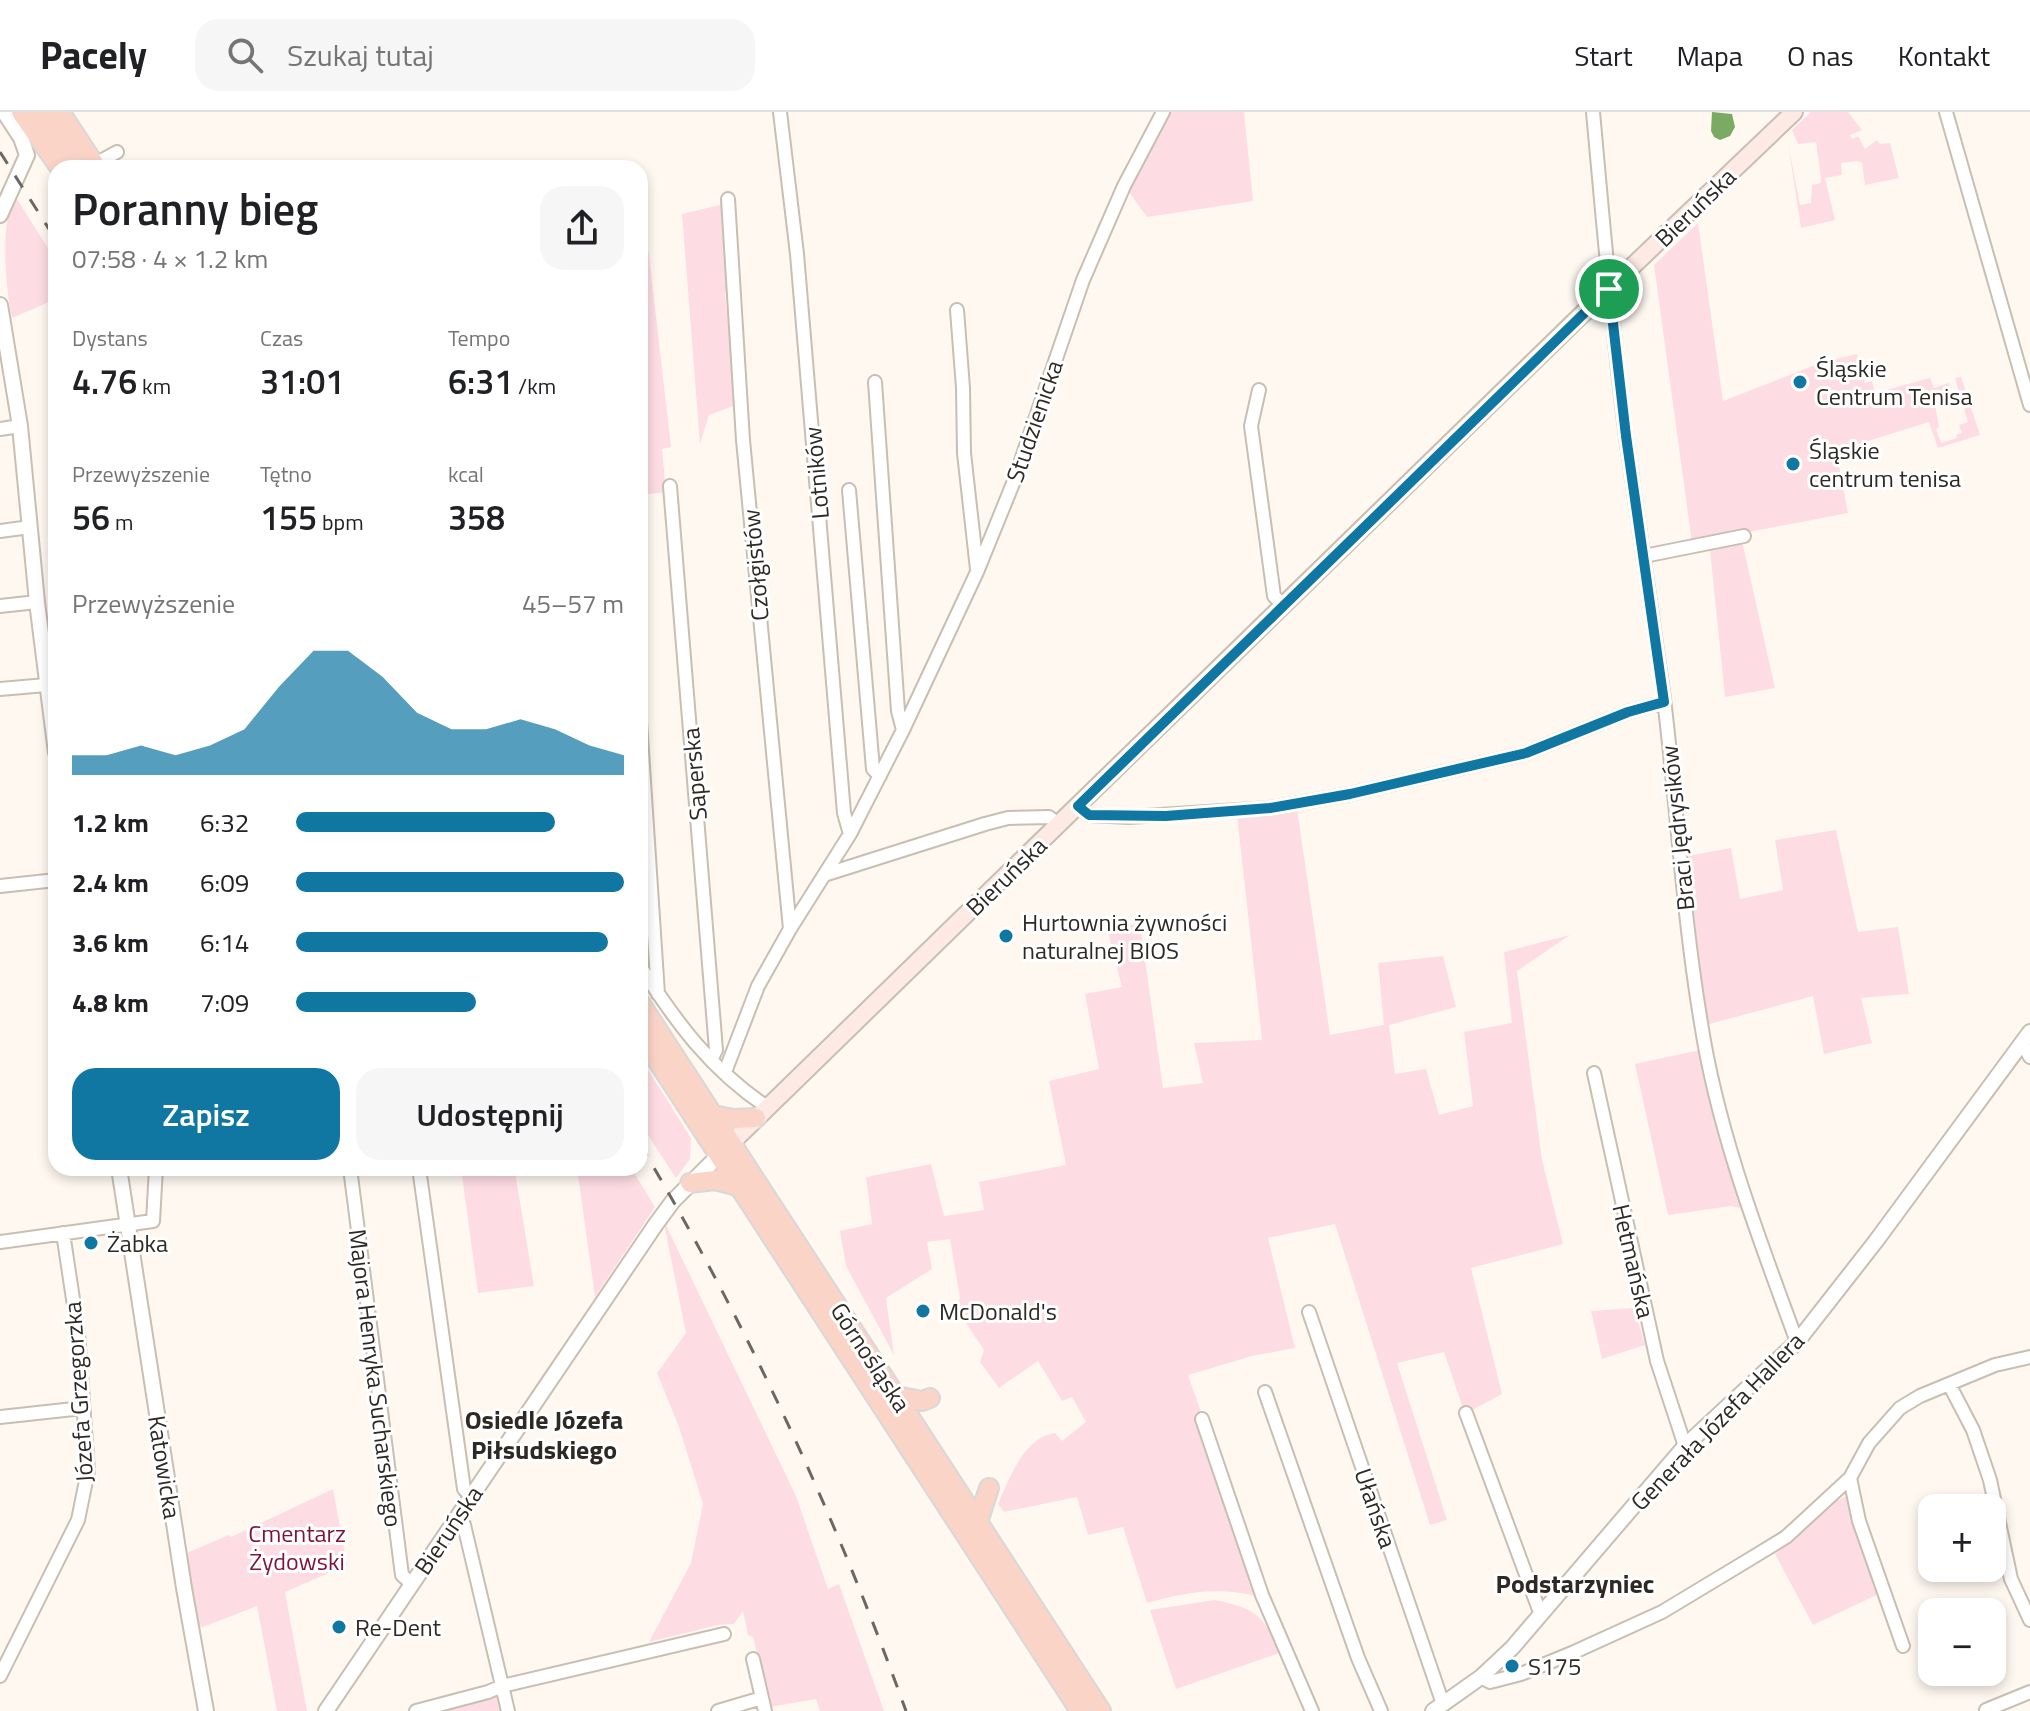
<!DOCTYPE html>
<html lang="pl">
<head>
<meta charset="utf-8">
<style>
	body { margin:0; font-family:"Titillium Web",sans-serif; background:#f6f6f6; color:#202124; height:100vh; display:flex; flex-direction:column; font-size:30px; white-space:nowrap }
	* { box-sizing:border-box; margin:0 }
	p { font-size:26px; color:#757577 }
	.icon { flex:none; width:44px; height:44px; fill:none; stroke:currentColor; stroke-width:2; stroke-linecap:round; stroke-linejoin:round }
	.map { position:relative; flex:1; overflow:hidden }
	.sheet { position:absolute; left:48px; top:48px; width:600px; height:1016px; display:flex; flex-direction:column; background:#fff; border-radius:24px; box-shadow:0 4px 12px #0003 }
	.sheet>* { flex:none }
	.buttons { position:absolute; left:1918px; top:1382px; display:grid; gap:16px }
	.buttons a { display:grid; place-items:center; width:88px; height:88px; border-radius:16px; background:#fff; box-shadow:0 4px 12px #0003; font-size:40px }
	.pin { position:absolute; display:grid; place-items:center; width:68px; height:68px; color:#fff; margin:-34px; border:4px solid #fff; border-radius:50%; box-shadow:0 2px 8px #0007 }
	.round { display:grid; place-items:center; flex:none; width:84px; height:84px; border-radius:24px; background:#f6f6f6 }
	.overview { display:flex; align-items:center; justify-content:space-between; height:136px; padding:0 24px }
	h1 { font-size:44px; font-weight:600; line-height:60px }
	.stats { display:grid; grid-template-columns:repeat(3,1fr); gap:12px; height:136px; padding:8px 24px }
	.stats div { display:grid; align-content:center }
	.stats b { font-size:34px; font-weight:600 }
	.stats small { font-size:22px; font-weight:400 }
	.stats p { font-size:22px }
	.chart { height:224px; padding:16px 24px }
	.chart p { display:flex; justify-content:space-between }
	.chart svg { width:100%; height:144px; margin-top:8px; fill:#1076a2; opacity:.7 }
	.cta { display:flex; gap:16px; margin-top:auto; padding:16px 24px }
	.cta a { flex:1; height:92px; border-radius:24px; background:#1076a2; color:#fff; font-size:32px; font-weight:600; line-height:92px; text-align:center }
	.cta a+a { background:#f6f6f6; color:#202124 }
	ul { padding:0 24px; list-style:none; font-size:26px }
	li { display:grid; grid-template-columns:128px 96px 1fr; align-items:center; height:60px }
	li i { height:20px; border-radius:10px; background:#1076a2 }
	header { display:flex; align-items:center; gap:48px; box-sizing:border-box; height:112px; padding:0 40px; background:#fff; border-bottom:2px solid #e0e0e0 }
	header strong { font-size:38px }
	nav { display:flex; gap:44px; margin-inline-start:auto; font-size:28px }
	.search { width:560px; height:72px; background:#f6f6f6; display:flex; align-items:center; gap:20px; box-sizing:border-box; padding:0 28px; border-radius:24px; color:#757577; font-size:30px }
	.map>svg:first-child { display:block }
	.green { fill:#fddde3 }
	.water { fill:#7aaa63 }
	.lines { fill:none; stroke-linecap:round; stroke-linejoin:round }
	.minor-casing { stroke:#c8beb2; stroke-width:16 }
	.tertiary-casing { stroke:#c8beb2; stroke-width:18 }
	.secondary-casing { stroke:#c8beb2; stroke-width:20 }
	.primary-casing { stroke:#d9d8d8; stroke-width:22 }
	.minor { stroke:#fff; stroke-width:12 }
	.tertiary { stroke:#fff; stroke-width:14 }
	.secondary { stroke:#fdeae4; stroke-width:16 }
	.primary { stroke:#fbd4c8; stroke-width:18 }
	.rail { stroke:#6b6762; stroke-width:3; stroke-dasharray:14 14; stroke-linecap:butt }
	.route-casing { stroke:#fff; stroke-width:16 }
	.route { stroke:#1076a2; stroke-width:10 }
	.poi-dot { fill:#1076a2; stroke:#fff; stroke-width:3 }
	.labels { text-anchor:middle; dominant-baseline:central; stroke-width:6; stroke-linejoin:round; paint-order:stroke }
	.street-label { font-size:24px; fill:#2d2925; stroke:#fff }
	.poi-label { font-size:24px; fill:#2d2925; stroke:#fff; text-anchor:start }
	.park-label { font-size:24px; fill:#7e143b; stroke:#fff }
	.neighbourhood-label { font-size:26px; font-weight:bold; fill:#2d2925; stroke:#fff }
</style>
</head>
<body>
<header>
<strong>Pacely</strong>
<div class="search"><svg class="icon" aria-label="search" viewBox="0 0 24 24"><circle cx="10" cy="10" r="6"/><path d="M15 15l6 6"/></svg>Szukaj tutaj</div>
<nav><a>Start</a><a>Mapa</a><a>O nas</a><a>Kontakt</a></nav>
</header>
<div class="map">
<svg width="2030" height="1599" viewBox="0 0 2030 1599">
	<rect width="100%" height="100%" fill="#fff8f1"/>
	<path class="green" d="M1167,0H1244L1253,89L1147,105L1126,76Z
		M1811,0H1848L1862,18L1850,23L1852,27L1858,24L1865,37L1877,28L1880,32L1890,31L1899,66L1865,73L1862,51L1857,49L1841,51L1842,63L1825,66L1835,108L1801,116L1788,31L1800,93L1811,91L1812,73L1821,71V66L1816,30L1798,32L1792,18Z
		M726,76L735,178L725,181L736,293L709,303L700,332L682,102L724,92Z
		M15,84L56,149V187L12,206C5,173 0,109 15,84Z
		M644,100L671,335L662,337L666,380L641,383L640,101Z
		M1698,111L1723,289L1823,250L1857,242L1865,271L1872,269L1875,281L1930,266L1934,276L1949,271L1952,287L1935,293L1939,315L1936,317L1941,331L1957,326L1956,323L1962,321L1959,313L1968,310L1964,298L1967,291L1960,284L1955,266L1961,265L1980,323L1938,336L1929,310L1836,339L1848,401L1692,431L1654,153Z
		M1742,429L1775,576L1725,585L1710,438Z
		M1297,697L1330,923L1384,913L1378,851L1443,844L1456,895L1389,913L1395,962L1426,957L1439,1003L1473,994L1464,920L1512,911L1504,840L1570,823L1517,859L1542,1048L1563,1132L1471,1156L1502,1282L1465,1302L1444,1240L1397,1251L1447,1408L1430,1413L1335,1112L1268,1126L1295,1236L1252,1244L1188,1263L1201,1300L1195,1302L1257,1484C1212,1475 1190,1480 1147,1491L1123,1415L1088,1423L1077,1385L1004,1400L998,1392C1010,1366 1023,1326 1055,1321L1062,1329L1086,1310L1072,1285L1062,1289L1038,1249L999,1276L980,1250L984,1238L956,1196L960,1186L950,1127L927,1130L932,1157L886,1186L894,1243L846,1154L840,1119L872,1112L866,1065L931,1052L944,1104L984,1098L979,1070L1066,1053L1049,969L1099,957L1085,882L1122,875L1107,816L1140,812L1163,976L1203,971L1194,931L1262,928L1237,704Z
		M1836,718L1858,820L1898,815L1909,882L1861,886L1872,931L1824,942L1813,884L1706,913L1688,744L1731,736L1740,787L1783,778L1775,728Z
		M1700,938L1744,1097L1731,1094L1668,1103L1635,952Z
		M640,945L691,1026L690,1047L676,1066L640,1011Z
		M461,1056H543L515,1060L534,1174L478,1181Z
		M577,1056H631L655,1095L595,1185Z
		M663,1107L796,1384L828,1477L839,1472L884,1599H820L816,1587L770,1595L753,1525L748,1523L743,1499L734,1512L718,1513L649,1530L691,1451L703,1392L679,1315L657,1261L686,1221Z
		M1634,1196L1645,1233L1602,1247L1591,1199Z
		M333,1377L347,1453L285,1480L307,1599H277L257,1494L195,1518L182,1443L229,1423L231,1425Z
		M1848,1383L1881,1481L1813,1513L1775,1442L1831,1392Z
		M1215,1488C1258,1497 1261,1503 1282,1540L1176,1577L1150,1498Z
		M499,1582L500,1599H429Z"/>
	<path class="water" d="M1712,0L1732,2L1735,15L1730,24L1720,28L1714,25L1711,19Z"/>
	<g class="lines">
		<defs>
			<path id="minor" d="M780,0L797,142L844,701L850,722
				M1593,0C1603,109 1612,217 1626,325C1638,412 1652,499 1664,587C1677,695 1683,804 1701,911C1718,1021 1759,1126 1797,1230
				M1946,0L2030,293
				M95,52L117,40
				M728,87L743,328L790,817
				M957,198L963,276L964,341L977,457
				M875,270L898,599L903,618
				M1259,278L1251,314L1274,484L1283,493
				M0,317L20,314
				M670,374L716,938L711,948
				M849,378L873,657L880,664
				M0,419L30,415
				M1644,444L1744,424
				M0,494L37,490
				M0,577L46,573
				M640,609L658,882
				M1078,694L1089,703L1129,705L1270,696L1350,682L1526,641L1628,600L1664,590
				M827,762L985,712L1008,706L1049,705L1059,713
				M0,774L56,768
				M640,854C676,910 710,957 767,995
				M2022,931L2030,945
				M725,960L758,874L790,817L850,722L903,618L977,460L1014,369L1083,168L1124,74L1163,0
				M1594,961L1657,1249L1685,1334
				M350,1056L402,1463L412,1472
				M419,1056L464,1377L471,1384
				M0,1130L153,1109L156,1056
				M1309,1200L1443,1592
				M1949,1272L1973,1318L1990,1368L2011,1467L2030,1508
				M1265,1280L1358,1546L1381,1599
				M1466,1301L1541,1503
				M0,1305L83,1296
				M1202,1307L1262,1483L1312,1599
				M1850,1366L1859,1409L1903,1534
				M456,1407L464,1413L508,1599
				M753,1547L765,1599
				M0,1564L78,1408L88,1359L78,1220L63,1121
				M1481,1565L1490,1570L1521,1562L1572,1541L1662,1500L1745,1450L1786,1425L1850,1366L1869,1331L1900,1296L1920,1284L1995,1253L2030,1245
				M1986,1598L2030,1580
				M416,1599L488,1580L502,1574L724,1522
				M718,1599L762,1586"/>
			<path id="tertiary" d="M0,103L27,43L21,26L4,0
				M0,193L20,314L37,490L56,641
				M119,1056L184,1476L206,1599
				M326,1599L656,1112L673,1089L719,1043
				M1433,1599L1481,1565L1512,1536L1685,1334L1797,1230L1876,1129L2030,920"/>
			<path id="secondary" d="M723,1039L1574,210L1794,0"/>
			<path id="primary" d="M21,0L60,56
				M41,0L78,56
				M60,0L97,56
				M640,891L1101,1599
				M640,922L1080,1599
				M713,1003L734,1007L756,1006
				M690,1071L715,1068L738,1074
				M896,1284L922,1289L930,1286
				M978,1410L989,1376"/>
		</defs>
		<use href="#minor" class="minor-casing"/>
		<use href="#tertiary" class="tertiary-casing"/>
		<use href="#secondary" class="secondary-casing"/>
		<use href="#primary" class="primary-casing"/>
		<use href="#minor" class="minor"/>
		<use href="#tertiary" class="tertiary"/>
		<use href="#secondary" class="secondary"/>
		<use href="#primary" class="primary"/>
		<path class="rail" d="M0,40L56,128
			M640,1032C747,1212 835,1402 906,1599"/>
	</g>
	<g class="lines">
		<defs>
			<path id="route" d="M1609,177L1626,324L1664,590L1628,600L1526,641L1350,682L1270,696L1166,704L1089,703L1078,694Z"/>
		</defs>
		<use href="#route" class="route-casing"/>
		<use href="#route" class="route"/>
	</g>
	<g class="poi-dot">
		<circle cx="1800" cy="270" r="8"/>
		<circle cx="1793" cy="352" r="8"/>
		<circle cx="1006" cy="824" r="8"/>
		<circle cx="91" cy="1131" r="8"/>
		<circle cx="923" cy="1199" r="8"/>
		<circle cx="339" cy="1515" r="8"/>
		<circle cx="1512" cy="1554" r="8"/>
	</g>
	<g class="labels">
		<g class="street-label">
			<text transform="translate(1695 95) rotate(-44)">Bieruńska</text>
			<text transform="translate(1034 309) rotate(-71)">Studzienicka</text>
			<text transform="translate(816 361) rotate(-95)">Lotników</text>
			<text transform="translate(755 453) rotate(-95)">Czołgistów</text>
			<text transform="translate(694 662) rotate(-95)">Saperska</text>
			<text transform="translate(1677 716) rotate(-96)">Braci Jędrysików</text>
			<text transform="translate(1006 764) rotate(-44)">Bieruńska</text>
			<text transform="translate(1634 1149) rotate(77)">Hetmańska</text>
			<text transform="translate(871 1245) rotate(57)">Górnośląska</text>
			<text transform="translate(376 1266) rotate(83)">Majora Henryka Sucharskiego</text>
			<text transform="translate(78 1280) rotate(-94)">Józefa Grzegorzka</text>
			<text transform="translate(1717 1309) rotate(-46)">Generała Józefa Hallera</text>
			<text transform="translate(165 1355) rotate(81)">Katowicka</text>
			<text transform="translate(1376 1396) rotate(71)">Ułańska</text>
			<text transform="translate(448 1418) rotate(-56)">Bieruńska</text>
		</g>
		<g class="poi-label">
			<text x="1816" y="256">Śląskie<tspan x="1816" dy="28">Centrum Tenisa</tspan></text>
			<text x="1809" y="338">Śląskie<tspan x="1809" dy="28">centrum tenisa</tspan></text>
			<text x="1022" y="810">Hurtownia żywności<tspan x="1022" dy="28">naturalnej BIOS</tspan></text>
			<text x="107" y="1131">Żabka</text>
			<text x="939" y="1199">McDonald's</text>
			<text x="355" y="1515">Re-Dent</text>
			<text x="1528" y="1554">S175</text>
		</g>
		<g class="park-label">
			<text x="297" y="1421">Cmentarz<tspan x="297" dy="28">Żydowski</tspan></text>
		</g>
		<g class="neighbourhood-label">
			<text x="544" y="1307">Osiedle Józefa<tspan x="544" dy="30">Piłsudskiego</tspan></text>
			<text x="1575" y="1471">Podstarzyniec</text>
		</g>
	</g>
</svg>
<div class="buttons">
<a>+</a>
<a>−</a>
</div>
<div class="pin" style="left:1609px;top:177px;background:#1e9e55"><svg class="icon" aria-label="arrive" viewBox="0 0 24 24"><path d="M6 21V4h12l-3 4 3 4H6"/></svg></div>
<section class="sheet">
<div class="overview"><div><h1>Poranny bieg</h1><p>07:58 · 4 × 1.2 km</p></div><a class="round"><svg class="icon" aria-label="share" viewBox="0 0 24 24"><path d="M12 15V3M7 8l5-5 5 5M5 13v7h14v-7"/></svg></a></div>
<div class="stats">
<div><p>Dystans</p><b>4.76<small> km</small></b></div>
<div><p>Czas</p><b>31:01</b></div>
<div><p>Tempo</p><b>6:31<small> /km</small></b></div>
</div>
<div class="stats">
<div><p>Przewyższenie</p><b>56<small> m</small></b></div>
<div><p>Tętno</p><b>155<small> bpm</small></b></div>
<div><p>kcal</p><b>358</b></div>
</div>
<div class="chart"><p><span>Przewyższenie</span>45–57 m</p>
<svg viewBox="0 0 160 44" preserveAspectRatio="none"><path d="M0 44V38L10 38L20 35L30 38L40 35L50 30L60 17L70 6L80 6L90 14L100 25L110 30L120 30L130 27L140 30L150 35L160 38V44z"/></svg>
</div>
<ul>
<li><b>1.2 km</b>6:32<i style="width:79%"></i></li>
<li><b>2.4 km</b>6:09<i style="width:100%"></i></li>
<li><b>3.6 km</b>6:14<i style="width:95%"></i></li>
<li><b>4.8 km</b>7:09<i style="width:55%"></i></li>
</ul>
<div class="cta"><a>Zapisz</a><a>Udostępnij</a></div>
</section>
</div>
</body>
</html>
